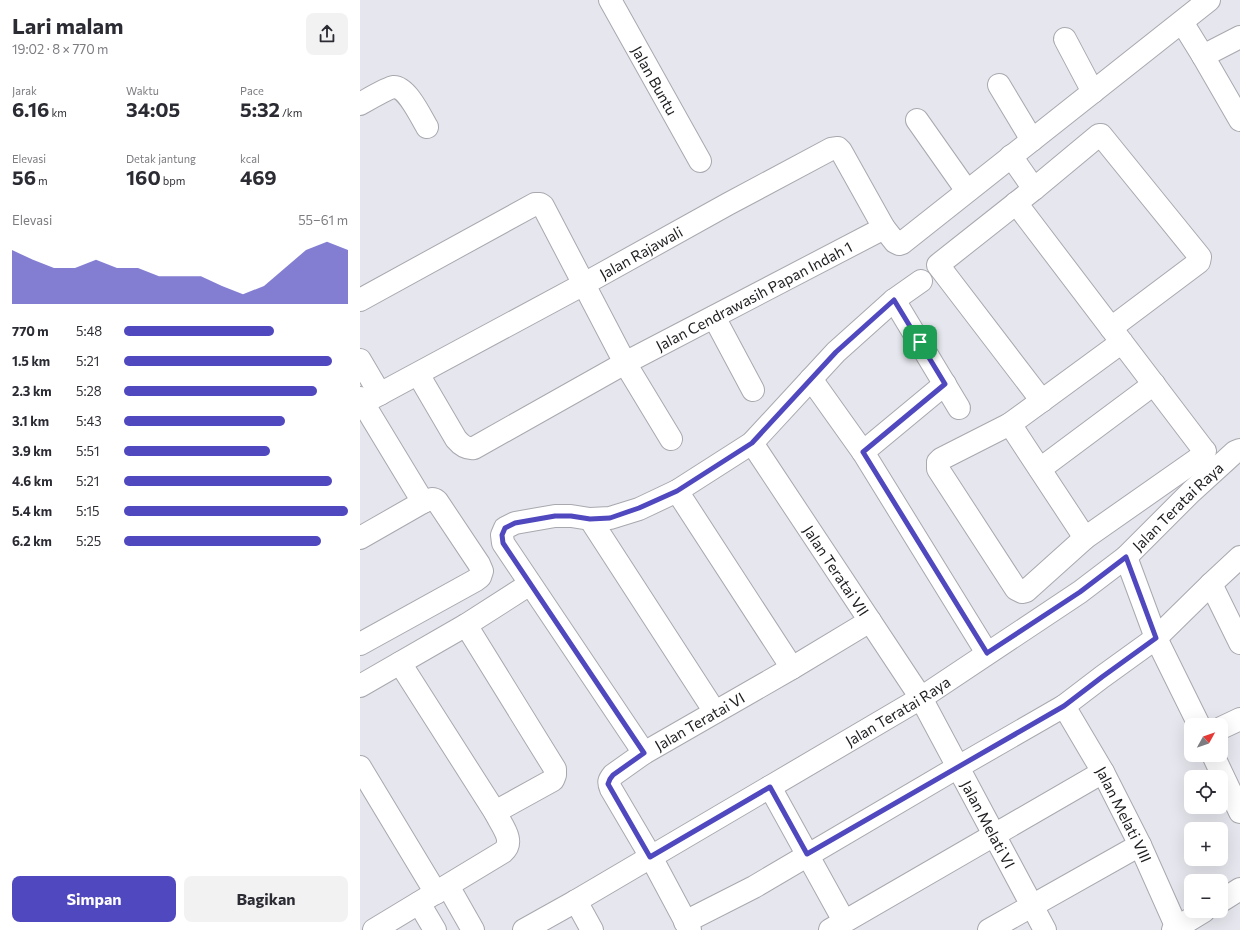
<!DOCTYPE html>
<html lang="id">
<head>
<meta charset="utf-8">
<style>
	body { margin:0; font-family:Commissioner,sans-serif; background:#f2f2f3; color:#2b2b33; height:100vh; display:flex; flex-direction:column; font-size:15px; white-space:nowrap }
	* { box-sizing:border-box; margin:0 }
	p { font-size:13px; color:#7c7c81 }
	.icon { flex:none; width:22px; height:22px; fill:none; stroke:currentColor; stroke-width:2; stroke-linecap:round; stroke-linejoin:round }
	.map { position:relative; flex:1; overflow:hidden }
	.drawer { display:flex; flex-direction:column; background:#fff; width:360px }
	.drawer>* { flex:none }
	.needle { width:26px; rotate:50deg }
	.controls { position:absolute; left:824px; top:718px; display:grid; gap:8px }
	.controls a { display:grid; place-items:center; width:44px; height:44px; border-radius:8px; background:#fff; box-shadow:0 4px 16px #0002; font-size:20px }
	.pin { position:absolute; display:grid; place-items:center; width:34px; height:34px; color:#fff; margin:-17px; border-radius:8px; box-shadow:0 2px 6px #0006 }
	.round { display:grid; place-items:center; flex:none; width:42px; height:42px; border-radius:8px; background:#f2f2f3 }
	.headline { display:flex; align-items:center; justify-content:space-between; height:68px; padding:0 12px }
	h1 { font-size:22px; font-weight:700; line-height:30px }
	.metrics { display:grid; grid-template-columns:repeat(3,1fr); gap:6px; height:68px; padding:4px 12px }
	.metrics div { display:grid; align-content:center }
	.metrics b { font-size:20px; font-weight:700 }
	.metrics small { font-size:11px; font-weight:400 }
	.metrics p { font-size:11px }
	.chart { height:112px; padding:8px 12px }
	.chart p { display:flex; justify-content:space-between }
	.chart svg { width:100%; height:72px; margin-top:4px; fill:#5048bf; opacity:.7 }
	.primary-button { display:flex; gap:8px; margin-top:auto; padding:8px 12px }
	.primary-button a { flex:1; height:46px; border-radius:8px; background:#5048bf; color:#fff; font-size:16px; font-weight:700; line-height:46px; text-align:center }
	.primary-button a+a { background:#f2f2f3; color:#2b2b33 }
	ul { padding:0 12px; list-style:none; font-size:13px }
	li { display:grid; grid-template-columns:64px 48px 1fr; align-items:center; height:30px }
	li i { height:10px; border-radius:5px; background:#5048bf }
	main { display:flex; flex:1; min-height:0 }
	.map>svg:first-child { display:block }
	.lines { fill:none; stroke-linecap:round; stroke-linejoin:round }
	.minor-casing { stroke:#a8a8af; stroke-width:24 }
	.minor { stroke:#fff; stroke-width:22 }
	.route-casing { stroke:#fff; stroke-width:8 }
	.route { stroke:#5048bf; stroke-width:5 }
	.labels { text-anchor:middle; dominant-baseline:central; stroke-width:4; stroke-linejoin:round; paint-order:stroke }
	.street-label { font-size:15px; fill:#1d1d20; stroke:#e6e6ee }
</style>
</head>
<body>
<main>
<section class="drawer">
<div class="headline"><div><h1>Lari malam</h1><p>19:02 · 8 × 770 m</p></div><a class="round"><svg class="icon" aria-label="share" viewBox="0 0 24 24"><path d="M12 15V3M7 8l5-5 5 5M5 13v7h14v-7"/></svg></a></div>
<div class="metrics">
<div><p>Jarak</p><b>6.16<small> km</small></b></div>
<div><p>Waktu</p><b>34:05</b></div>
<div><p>Pace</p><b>5:32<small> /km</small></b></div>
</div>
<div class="metrics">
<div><p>Elevasi</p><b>56<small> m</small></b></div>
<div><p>Detak jantung</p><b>160<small> bpm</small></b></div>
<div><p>kcal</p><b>469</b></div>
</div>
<div class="chart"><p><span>Elevasi</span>55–61 m</p>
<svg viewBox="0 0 160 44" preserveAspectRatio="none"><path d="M0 44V11L10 17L20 22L30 22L40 17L50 22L60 22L70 27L80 27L90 27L100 33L110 38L120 33L130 22L140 11L150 6L160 11V44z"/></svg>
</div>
<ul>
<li><b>770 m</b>5:48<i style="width:67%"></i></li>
<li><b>1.5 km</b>5:21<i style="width:93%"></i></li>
<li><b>2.3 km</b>5:28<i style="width:86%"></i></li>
<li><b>3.1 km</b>5:43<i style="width:72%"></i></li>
<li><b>3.9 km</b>5:51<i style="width:65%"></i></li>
<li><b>4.6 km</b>5:21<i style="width:93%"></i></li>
<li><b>5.4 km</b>5:15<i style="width:100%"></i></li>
<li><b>6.2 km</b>5:25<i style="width:88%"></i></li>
</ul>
<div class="primary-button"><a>Simpan</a><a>Bagikan</a></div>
</section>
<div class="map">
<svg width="880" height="930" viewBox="0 0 880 930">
	<rect width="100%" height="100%" fill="#e6e6ee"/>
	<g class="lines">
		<defs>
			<g id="minor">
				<path id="s1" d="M250,0L340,161"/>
				<path d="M822,22L843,56L880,120"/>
				<path d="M705,39L733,92"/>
				<path d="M843,56L880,37"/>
				<path d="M639,85L672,140"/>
				<path d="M0,104C7,100 27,88 34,87C47,87 61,117 67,127"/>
				<path d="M557,120L607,191"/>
				<path d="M651,156L674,189"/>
				<path d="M656,203L843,449L845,451L842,456L725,538L666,591L662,592L656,589L578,469V462L581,459L650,424L762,342"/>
				<path d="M0,300L175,204H180L183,206L265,363L311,439"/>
				<path d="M534,300L599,408"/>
				<path d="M354,317L393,390"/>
				<path d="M0,360L20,394"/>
				<path id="s2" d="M58,374L96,439C101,445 106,449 114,448L265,363L524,228"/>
				<path d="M451,379L503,452L627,653"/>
				<path d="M0,398L63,502"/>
				<path d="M682,401L578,265L674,189L739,135H741L840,257L839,262L751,328"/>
				<path id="s3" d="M3,403L224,284L368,204L471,149L478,148L481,151L524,228L535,242L539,244L542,243L849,0"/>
				<path d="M650,424L725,538"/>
				<path id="s4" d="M392,443L561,698L685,930"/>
				<path d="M503,452L585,384"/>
				<path d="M680,469L794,384"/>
				<path d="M317,491L432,668"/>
				<path d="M230,519L355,712"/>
				<path d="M0,538L63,502C68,500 72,497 77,501L119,564L122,571L120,577L116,580L0,644"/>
				<path d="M766,557L796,638L839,725"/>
				<path d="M851,584L880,643"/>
				<path d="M106,625L195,769V775L193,780L135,812"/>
				<path d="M0,686L106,625L170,584"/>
				<path id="s5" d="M704,706L743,772L780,845L817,928"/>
				<path d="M861,728L880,719"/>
				<path d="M284,753L143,543L142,535L145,528L155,523L195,516H211L230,519L250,518L279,509L317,491L392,443L476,352L534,300L561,281"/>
				<path d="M853,755L880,812"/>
				<path d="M0,767L76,893"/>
				<path d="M410,787L484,921"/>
				<path d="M88,886L113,930"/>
				<path d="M216,901L232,930"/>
				<path d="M861,901L880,889"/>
				<path d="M59,903L75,930"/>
				<path d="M325,922L394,887L598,767L704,706L742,677L796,638L851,584L880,557"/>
				<path d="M14,930L143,852C156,841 141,825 135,812L40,663"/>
				<path id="s6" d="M164,930L216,901L561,698L720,592L766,557L831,492L875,452L880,450"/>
				<path id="s7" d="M330,930L291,857L251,789C248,782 249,780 253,775L284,753L432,668L510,621"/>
				<path d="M470,930L743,772"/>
				<path d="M629,930L780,845"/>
				<path d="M813,930L844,911"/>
			</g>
		</defs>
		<use href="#minor" class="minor-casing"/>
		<use href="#minor" class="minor"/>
	</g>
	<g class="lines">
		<defs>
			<path id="route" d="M534,300L585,384L503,452L627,653L720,592L766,557L796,638L742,677L704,706L447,854L410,787L290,857L248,784L250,779L253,775L284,753L143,543L142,535L145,528L155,523L195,516H211L230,519L250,518L279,508L317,491L392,443L476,352Z"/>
		</defs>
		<use href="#route" class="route-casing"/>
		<use href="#route" class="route"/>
	</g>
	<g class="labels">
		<g class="street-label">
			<text stroke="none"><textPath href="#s1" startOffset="92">Jalan Buntu</textPath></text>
			<text stroke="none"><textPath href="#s3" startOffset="316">Jalan Rajawali</textPath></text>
			<text stroke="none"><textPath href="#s2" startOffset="415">Jalan Cendrawasih Papan Indah 1</textPath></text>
			<text stroke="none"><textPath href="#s6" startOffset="781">Jalan Teratai Raya</textPath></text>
			<text stroke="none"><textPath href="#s4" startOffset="153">Jalan Teratai VII</textPath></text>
			<text stroke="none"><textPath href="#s6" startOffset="433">Jalan Teratai Raya</textPath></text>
			<text stroke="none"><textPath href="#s7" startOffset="279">Jalan Teratai VI</textPath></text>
			<text stroke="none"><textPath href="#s5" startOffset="124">Jalan Melati VIII</textPath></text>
			<text stroke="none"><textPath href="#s4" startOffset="449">Jalan Melati VI</textPath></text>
		</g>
	</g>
</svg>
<div class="controls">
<a><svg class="needle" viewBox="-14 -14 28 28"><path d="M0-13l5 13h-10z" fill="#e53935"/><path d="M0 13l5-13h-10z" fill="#7c7c81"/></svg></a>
<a><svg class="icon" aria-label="locate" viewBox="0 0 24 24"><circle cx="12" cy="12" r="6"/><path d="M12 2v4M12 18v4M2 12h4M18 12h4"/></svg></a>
<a>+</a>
<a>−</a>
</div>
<div class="pin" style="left:560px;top:342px;background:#1e9e55"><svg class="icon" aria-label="arrive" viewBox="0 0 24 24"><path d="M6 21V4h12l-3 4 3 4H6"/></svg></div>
</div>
</main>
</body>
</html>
